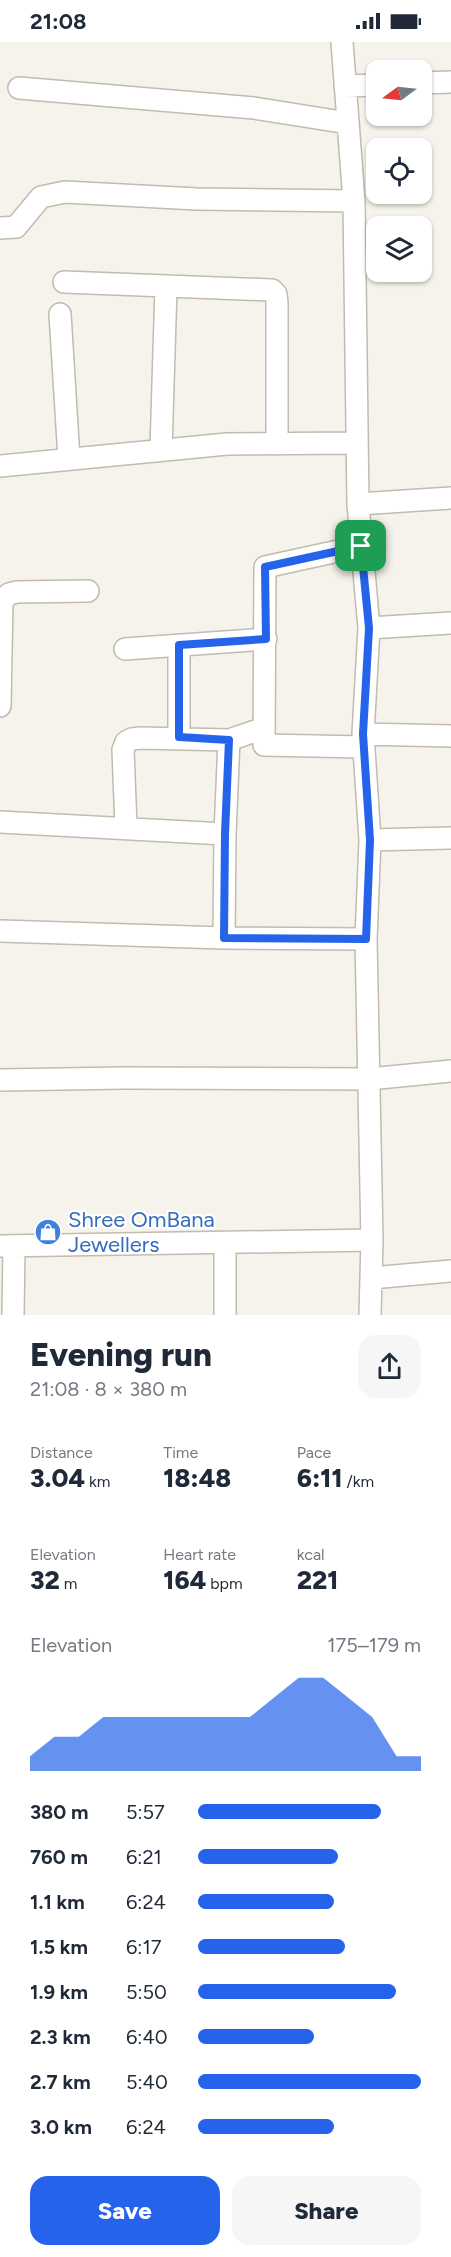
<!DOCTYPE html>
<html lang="en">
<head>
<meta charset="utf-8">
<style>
	body { margin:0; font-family:Figtree,sans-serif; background:#f6f6f7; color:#1f2937; height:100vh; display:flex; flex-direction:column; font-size:22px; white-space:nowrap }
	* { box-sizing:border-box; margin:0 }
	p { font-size:20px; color:#747a83 }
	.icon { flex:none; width:33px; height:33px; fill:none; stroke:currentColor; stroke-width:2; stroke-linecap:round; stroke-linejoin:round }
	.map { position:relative; height:1273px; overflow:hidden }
	.side { display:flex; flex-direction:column; background:#fff; flex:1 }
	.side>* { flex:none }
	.needle { width:39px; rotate:255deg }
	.buttons { position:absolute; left:366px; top:18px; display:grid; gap:12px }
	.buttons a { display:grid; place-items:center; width:66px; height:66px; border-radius:12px; background:#fff; box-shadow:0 2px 4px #0004; font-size:30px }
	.pin { position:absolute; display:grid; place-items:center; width:51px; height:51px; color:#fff; margin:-26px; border-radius:12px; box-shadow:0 3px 9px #0006 }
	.round { display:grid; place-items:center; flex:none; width:63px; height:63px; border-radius:18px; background:#f6f6f7 }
	.overview { display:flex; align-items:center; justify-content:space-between; height:102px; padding:0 30px }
	h1 { font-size:33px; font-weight:800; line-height:45px }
	.metrics { display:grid; grid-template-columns:repeat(3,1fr); gap:9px; height:102px; padding:6px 30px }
	.metrics div { display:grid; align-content:center }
	.metrics b { font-size:26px; font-weight:800 }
	.metrics small { font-size:16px; font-weight:400 }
	.metrics p { font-size:16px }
	.chart { height:168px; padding:12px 30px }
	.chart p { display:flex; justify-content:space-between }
	.chart svg { width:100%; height:108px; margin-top:6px; fill:#2563eb; opacity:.7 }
	.action { display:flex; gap:12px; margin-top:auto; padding:12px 30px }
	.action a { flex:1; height:69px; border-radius:18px; background:#2563eb; color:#fff; font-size:24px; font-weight:800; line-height:69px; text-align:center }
	.action a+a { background:#f6f6f7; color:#1f2937 }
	ul { padding:0 30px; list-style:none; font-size:20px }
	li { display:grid; grid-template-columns:96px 72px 1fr; align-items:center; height:45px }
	li i { height:15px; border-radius:8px; background:#2563eb }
	.status { display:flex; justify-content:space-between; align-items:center; height:42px; padding:0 30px; background:#fff; direction:ltr }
	.status svg { height:16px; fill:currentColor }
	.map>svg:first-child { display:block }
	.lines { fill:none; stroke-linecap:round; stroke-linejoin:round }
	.minor-casing { stroke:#c2bbae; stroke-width:24 }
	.minor { stroke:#fff; stroke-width:21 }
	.route-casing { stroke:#fff; stroke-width:12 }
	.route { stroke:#2563eb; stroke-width:8 }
	.labels { text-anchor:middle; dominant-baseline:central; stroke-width:4.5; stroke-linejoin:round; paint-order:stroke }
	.shop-label { font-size:22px; fill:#366cbe; stroke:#fff; text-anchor:start }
</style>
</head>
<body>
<div class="status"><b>21:08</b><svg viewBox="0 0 49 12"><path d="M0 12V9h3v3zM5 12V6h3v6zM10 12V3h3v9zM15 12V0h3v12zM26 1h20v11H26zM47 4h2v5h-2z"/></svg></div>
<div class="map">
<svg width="451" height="1273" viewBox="0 0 451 1273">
	<rect width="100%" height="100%" fill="#f6f3ec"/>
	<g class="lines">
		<defs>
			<path id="minor" d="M342,0L354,159L358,462L451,456
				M422,41L451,40
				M345,44L376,43
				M19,46L254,66L348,81
				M0,186L16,185L41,155L65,150L197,157L354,159
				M64,240L272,248L276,252L277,261V402
				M60,272L69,417
				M161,407L166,245
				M0,424L227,402L357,401
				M358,462L369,586L363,692L370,798L366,897L372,1198L370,1273
				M361,504L265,525L264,703L363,705
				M369,586L451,581
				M179,603V695
				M125,607L266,597
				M0,664L2,559L9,552L17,550L88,549
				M363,692L451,694
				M0,780L225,792
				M126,785L123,708L126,700L132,697L140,696L229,698
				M370,798L451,796
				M0,889L224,896L366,897
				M224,896L225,792L229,698L264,686
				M0,1038L124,1036L369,1037L451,1029
				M0,1204L372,1198
				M371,1236L451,1229
				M13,1273L14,1205
				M225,1273V1201"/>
		</defs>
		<use href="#minor" class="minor-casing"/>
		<use href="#minor" class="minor"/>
	</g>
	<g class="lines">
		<defs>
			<path id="route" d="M361,504L369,586L363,692L370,798L366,897L224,896L225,792L229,698L179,695V603L266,597L265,525Z"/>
		</defs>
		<use href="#route" class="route-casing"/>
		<use href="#route" class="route"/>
	</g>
	<defs>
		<symbol id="shop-disc" viewBox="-11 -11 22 22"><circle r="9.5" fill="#3f7fe0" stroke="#fff"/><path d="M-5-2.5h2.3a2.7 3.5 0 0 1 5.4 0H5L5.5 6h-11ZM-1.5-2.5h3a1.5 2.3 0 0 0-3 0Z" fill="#fff"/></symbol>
	</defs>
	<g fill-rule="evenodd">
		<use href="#shop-disc" x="33" y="1175" width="30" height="30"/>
	</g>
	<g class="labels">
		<g class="shop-label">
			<text x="68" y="1177">Shree OmBana<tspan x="68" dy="25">Jewellers</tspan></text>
		</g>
	</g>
</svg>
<div class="buttons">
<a><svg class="needle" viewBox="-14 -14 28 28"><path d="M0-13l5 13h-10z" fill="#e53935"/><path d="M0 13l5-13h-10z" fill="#747a83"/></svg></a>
<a><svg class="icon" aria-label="locate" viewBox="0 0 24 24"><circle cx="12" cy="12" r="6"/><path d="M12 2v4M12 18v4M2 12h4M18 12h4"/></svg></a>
<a><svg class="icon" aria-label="layers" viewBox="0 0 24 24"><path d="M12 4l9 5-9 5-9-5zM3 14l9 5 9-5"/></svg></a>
</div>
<div class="pin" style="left:361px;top:504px;background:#1e9e55"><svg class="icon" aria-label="arrive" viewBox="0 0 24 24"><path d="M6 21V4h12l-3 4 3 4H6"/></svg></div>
</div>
<section class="side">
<div class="overview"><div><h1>Evening run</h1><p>21:08 · 8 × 380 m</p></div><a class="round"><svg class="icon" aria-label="share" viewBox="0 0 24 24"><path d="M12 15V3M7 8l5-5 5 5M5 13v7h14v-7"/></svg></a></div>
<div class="metrics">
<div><p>Distance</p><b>3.04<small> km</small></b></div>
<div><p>Time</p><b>18:48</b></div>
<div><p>Pace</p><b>6:11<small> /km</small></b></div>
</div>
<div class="metrics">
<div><p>Elevation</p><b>32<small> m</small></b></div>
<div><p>Heart rate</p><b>164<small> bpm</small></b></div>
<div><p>kcal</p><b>221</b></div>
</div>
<div class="chart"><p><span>Elevation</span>175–179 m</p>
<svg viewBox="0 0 160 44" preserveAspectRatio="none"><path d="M0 44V38L10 30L20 30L30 22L40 22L50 22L60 22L70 22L80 22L90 22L100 14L110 6L120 6L130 14L140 22L150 38L160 38V44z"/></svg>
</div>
<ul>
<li><b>380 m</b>5:57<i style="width:82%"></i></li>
<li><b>760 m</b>6:21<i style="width:63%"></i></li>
<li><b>1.1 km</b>6:24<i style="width:61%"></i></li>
<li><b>1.5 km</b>6:17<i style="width:66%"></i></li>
<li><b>1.9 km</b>5:50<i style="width:89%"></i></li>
<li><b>2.3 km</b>6:40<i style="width:52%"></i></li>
<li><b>2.7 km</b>5:40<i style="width:100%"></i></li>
<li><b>3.0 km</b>6:24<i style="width:61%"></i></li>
</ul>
<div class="action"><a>Save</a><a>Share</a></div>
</section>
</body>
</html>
